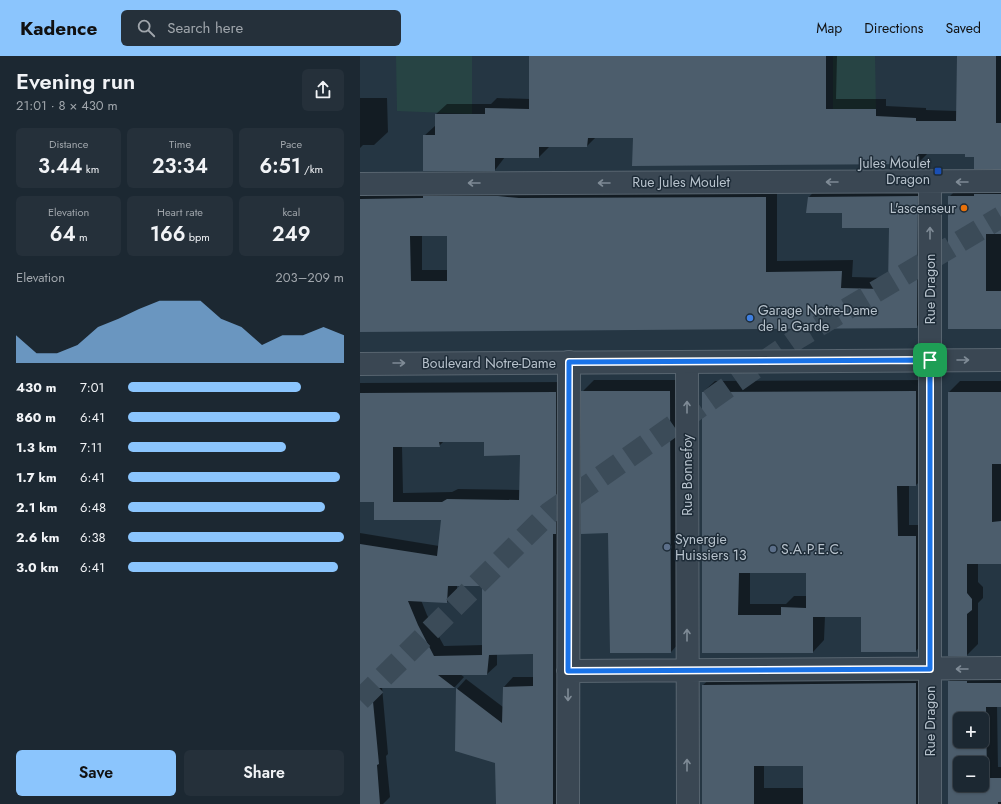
<!DOCTYPE html>
<html lang="en">
<head>
<meta charset="utf-8">
<style>
	body { margin:0; font-family:Jost,sans-serif; background:#25303a; color:#f1f3f6; height:100vh; display:flex; flex-direction:column; font-size:15px; white-space:nowrap }
	* { box-sizing:border-box; margin:0 }
	p { font-size:13px; color:#a0a6ac }
	.icon { flex:none; width:22px; height:22px; fill:none; stroke:currentColor; stroke-width:2; stroke-linecap:round; stroke-linejoin:round }
	.map { position:relative; flex:1; overflow:hidden }
	.panel { display:flex; flex-direction:column; background:#1c2832; width:360px }
	.panel>* { flex:none }
	.controls { position:absolute; left:593px; top:656px; display:grid; gap:8px }
	.controls a { display:grid; place-items:center; width:36px; height:36px; border-radius:6px; background:#1c2832; box-shadow:0 1px 3px #0004,0 0 0 1px #3a444d; font-size:20px }
	.pin { position:absolute; display:grid; place-items:center; width:34px; height:34px; color:#fff; margin:-17px; border-radius:8px; box-shadow:0 2px 6px #0006 }
	.round { display:grid; place-items:center; flex:none; width:42px; height:42px; border-radius:6px; background:#25303a }
	.summary { display:flex; align-items:center; justify-content:space-between; height:68px; padding:0 16px }
	h1 { font-size:22px; font-weight:600; line-height:30px }
	.figures { display:grid; grid-template-columns:repeat(3,1fr); gap:6px; height:68px; padding:4px 16px }
	.figures div { display:grid; align-content:center; border-radius:6px; background:#25303a; text-align:center }
	.figures b { font-size:20px; font-weight:600 }
	.figures small { font-size:11px; font-weight:400 }
	.figures p { font-size:11px }
	.chart { height:112px; padding:8px 16px }
	.chart p { display:flex; justify-content:space-between }
	.chart svg { width:100%; height:72px; margin-top:4px; fill:#8bc5fd; opacity:.7 }
	.action { display:flex; gap:8px; margin-top:auto; padding:8px 16px }
	.action a { flex:1; height:46px; border-radius:6px; background:#8bc5fd; color:#111; font-size:16px; font-weight:600; line-height:46px; text-align:center }
	.action a+a { background:#25303a; color:#f1f3f6 }
	ul { padding:0 16px; list-style:none; font-size:13px }
	li { display:grid; grid-template-columns:64px 48px 1fr; align-items:center; height:30px }
	li i { height:10px; border-radius:5px; background:#8bc5fd }
	header { display:flex; align-items:center; gap:24px; box-sizing:border-box; height:56px; padding:0 20px; background:#8bc5fd; color:#111 }
	header strong { font-size:19px }
	nav { display:flex; gap:22px; margin-inline-start:auto; font-size:14px }
	.search { width:280px; height:36px; background:#25303a; display:flex; align-items:center; gap:10px; box-sizing:border-box; padding:0 14px; border-radius:6px; color:#a0a6ac; font-size:15px }
	main { display:flex; flex:1; min-height:0 }
	.map>svg:first-child { display:block }
	.green { fill:#274444 }
	.shadow { fill:#0007; fill-rule:evenodd }
	.building { fill:#4c5d6c; fill-rule:evenodd }
	.lines { fill:none; stroke-linecap:round; stroke-linejoin:round }
	.trunk-tunnel { stroke:#3b4b58; stroke-width:22; stroke-dasharray:22 11; stroke-linecap:butt }
	.minor-casing { stroke:#586570; stroke-width:24 }
	.tertiary-casing { stroke:#586570; stroke-width:24 }
	.minor { stroke:#3a4753; stroke-width:22 }
	.tertiary { stroke:#3a4753; stroke-width:22 }
	.oneway { stroke:#7f8b96 }
	.route-casing { stroke:#fff; stroke-width:8 }
	.route { stroke:#1a73e8; stroke-width:5 }
	.transit-dot { fill:#1a4fb4; stroke:#1e2c38; stroke-width:1.5 }
	.food-dot { fill:#e8710a; stroke:#1e2c38; stroke-width:1.5 }
	.shop-dot { fill:#3f7fe0; stroke:#1e2c38; stroke-width:1.5 }
	.service-dot { fill:#5c6f8a; stroke:#1e2c38; stroke-width:1.5 }
	.labels { text-anchor:middle; dominant-baseline:central; stroke-width:3; stroke-linejoin:round; paint-order:stroke }
	.poi-label { font-size:14px; fill:#b7c2cc; stroke:#1e2c38; text-anchor:start }
	.street-label { font-size:14px; fill:#b7c2cc; stroke:#1e2c38 }
</style>
</head>
<body>
<header>
<strong>Kadence</strong>
<div class="search"><svg class="icon" aria-label="search" viewBox="0 0 24 24"><circle cx="10" cy="10" r="6"/><path d="M15 15l6 6"/></svg>Search here</div>
<nav><a>Map</a><a>Directions</a><a>Saved</a></nav>
</header>
<main>
<section class="panel">
<div class="summary"><div><h1>Evening run</h1><p>21:01 · 8 × 430 m</p></div><a class="round"><svg class="icon" aria-label="share" viewBox="0 0 24 24"><path d="M12 15V3M7 8l5-5 5 5M5 13v7h14v-7"/></svg></a></div>
<div class="figures">
<div><p>Distance</p><b>3.44<small> km</small></b></div>
<div><p>Time</p><b>23:34</b></div>
<div><p>Pace</p><b>6:51<small> /km</small></b></div>
</div>
<div class="figures">
<div><p>Elevation</p><b>64<small> m</small></b></div>
<div><p>Heart rate</p><b>166<small> bpm</small></b></div>
<div><p>kcal</p><b>249</b></div>
</div>
<div class="chart"><p><span>Elevation</span>203–209 m</p>
<svg viewBox="0 0 160 44" preserveAspectRatio="none"><path d="M0 44V27L10 38L20 38L30 33L40 22L50 17L60 11L70 6L80 6L90 6L100 17L110 22L120 33L130 27L140 27L150 22L160 27V44z"/></svg>
</div>
<ul>
<li><b>430 m</b>7:01<i style="width:80%"></i></li>
<li><b>860 m</b>6:41<i style="width:98%"></i></li>
<li><b>1.3 km</b>7:11<i style="width:73%"></i></li>
<li><b>1.7 km</b>6:41<i style="width:98%"></i></li>
<li><b>2.1 km</b>6:48<i style="width:91%"></i></li>
<li><b>2.6 km</b>6:38<i style="width:100%"></i></li>
<li><b>3.0 km</b>6:41<i style="width:97%"></i></li>
</ul>
<div class="action"><a>Save</a><a>Share</a></div>
</section>
<div class="map">
<svg width="641" height="748" viewBox="0 0 641 748">
	<rect width="100%" height="100%" fill="#253643"/>
	<path class="green" d="M36,0H112V58L37,55Z
		M473,0H515L516,53H473Z"/>
	<path class="shadow" d="M170,0H477L476,43H526V50L566,52V54L597,55L598,0H641V113L606,97H568L558,107L274,81H236L227,90L189,91L179,101H145L135,114L64,80L76,69V58L87,48H131L137,42L170,43Z
		M0,42H27L28,76L14,89H3L0,92Z
		M641,128V272H589V141L600,130Z
		M460,129H569L568,260L556,271L0,274V132L417,130V205L493,204L492,221L529,222L530,171L483,156H447L449,141ZM62,179H88V214H62Z
		M234,324H322V584L311,596L222,336Z
		M568,324V418L556,429H549V469H567V583L556,595L502,560H465L464,584L453,596H343V336L355,325ZM390,516H447V540H434L426,548H390Z
		M600,325H641V507H618V526L623,531V542L618,547V588L607,599L589,336Z
		M206,326L203,748H136V706L97,633L106,623L143,651L144,631L153,621H174V597L137,598V609L127,618H100L104,621L95,631H22L28,698L26,700L30,741L23,748H0V477L79,490L82,463L15,445H0V327ZM84,385H125L161,398L160,434L98,433L92,436L43,437L42,390H79ZM97,529H123V589L84,590L67,559L61,544L87,546L97,536Z
		M601,614L641,616V650H637L638,711H641V748H589V625ZM600,663H622V685H600ZM600,707H622V729H600Z
		M566,617V748H343V629L354,619ZM404,709H444V732H404Z"/>
	<path class="building" d="M169,0H466V53H516V60L556,62V65H596L597,0H636V67H641V113H614V101H605V98H558L559,108L272,110L273,82H228L227,91H179V102H135V115H63V79H75V58H125V52L169,53Z
		M614,138H641V178H626V235H641V273H588V140H614Z
		M63,140H138L159,142L406,141V216L482,215L481,232L523,233V230H528L529,172H482V157H446L448,141L558,140L557,272L0,276V143L63,142ZM50,180H87V225H51Z
		M221,335H310L311,597H250L248,477L221,478Z
		M556,335V430H537L538,480H556V596H501V561H453V597H342V336ZM379,517H446V552L421,551V559H378Z
		M196,336V478H193V748H136L135,707L95,695L96,632L142,667L143,631L173,630V598L129,599L127,619H78L95,632H0V488L77,500L81,464H14V446H0V337ZM79,386H124V400L160,399L159,444L87,443L82,446H33V391H80ZM88,530H122V599L74,600L58,569L48,545L87,547Z
		M588,336H641V408H632V466L641,465V508H607V537L612,543V554L607,558V600H588Z
		M588,625H607V627H641V651H626L627,722H641V746H638V748H588ZM600,663H622V685H600ZM600,707H622V729H600Z
		M556,627V748H443V710H394V748H342V629Z
		M12,635L19,708L17,709L20,748H0V636Z"/>
	<g class="lines">
		<path class="trunk-tunnel" d="M0,644L189,457L438,282L641,161"/>
		<defs>
			<path id="minor" d="M570,126V748
				M0,128L641,125
				M327,306L328,748
				M208,615L641,612
				M208,748L209,306"/>
			<path id="tertiary" d="M0,308L641,304"/>
		</defs>
		<use href="#minor" class="minor-casing"/>
		<use href="#tertiary" class="tertiary-casing"/>
		<use href="#minor" class="minor"/>
		<use href="#tertiary" class="tertiary"/>
	</g>
	<defs><path id="oneway-shaft" d="M-6 0H5M1.5-3L5.5 0L1.5 3" fill="none" stroke-width="1.6" stroke-linecap="round" stroke-linejoin="round"/></defs>
	<g class="oneway">
		<use href="#oneway-shaft" transform="translate(472 126) rotate(180)"/>
		<use href="#oneway-shaft" transform="translate(602 126) rotate(180)"/>
		<use href="#oneway-shaft" transform="translate(114 127) rotate(180)"/>
		<use href="#oneway-shaft" transform="translate(244 127) rotate(180)"/>
		<use href="#oneway-shaft" transform="translate(570 177) rotate(-90)"/>
		<use href="#oneway-shaft" transform="translate(603 304)"/>
		<use href="#oneway-shaft" transform="translate(39 307)"/>
		<use href="#oneway-shaft" transform="translate(327 351) rotate(-90)"/>
		<use href="#oneway-shaft" transform="translate(327 579) rotate(-90)"/>
		<use href="#oneway-shaft" transform="translate(602 613) rotate(180)"/>
		<use href="#oneway-shaft" transform="translate(208 639) rotate(90)"/>
		<use href="#oneway-shaft" transform="translate(327 709) rotate(-90)"/>
	</g>
	<g class="lines">
		<defs>
			<path id="route" d="M570,304V613L208,615L209,306Z"/>
		</defs>
		<use href="#route" class="route-casing"/>
		<use href="#route" class="route"/>
	</g>
	<rect class="transit-dot" x="574" y="111" width="8" height="8" rx="2"/>
	<circle class="food-dot" cx="604" cy="152" r="4"/>
	<circle class="shop-dot" cx="390" cy="262" r="4"/>
	<g class="service-dot">
		<circle cx="307" cy="491" r="4"/>
		<circle cx="413" cy="493" r="4"/>
	</g>
	<g class="labels">
		<g class="poi-label">
			<text x="570" y="107" text-anchor="end">Jules Moulet<tspan x="570" dy="16">Dragon</tspan></text>
			<text x="596" y="152" text-anchor="end">L'ascenseur</text>
			<text x="398" y="254">Garage Notre-Dame<tspan x="398" dy="16">de la Garde</tspan></text>
			<text x="315" y="483">Synergie<tspan x="315" dy="16">Huissiers 13</tspan></text>
			<text x="421" y="493">S.A.P.E.C.</text>
		</g>
		<g class="street-label">
			<text x="321" y="126">Rue Jules Moulet</text>
			<text transform="translate(570 233) rotate(-90)">Rue Dragon</text>
			<text x="129" y="307">Boulevard Notre-Dame</text>
			<text transform="translate(327 419) rotate(-90)">Rue Bonnefoy</text>
			<text transform="translate(570 665) rotate(-90)">Rue Dragon</text>
		</g>
	</g>
</svg>
<div class="controls">
<a>+</a>
<a>−</a>
</div>
<div class="pin" style="left:570px;top:304px;background:#1e9e55"><svg class="icon" aria-label="arrive" viewBox="0 0 24 24"><path d="M6 21V4h12l-3 4 3 4H6"/></svg></div>
</div>
</main>
</body>
</html>
